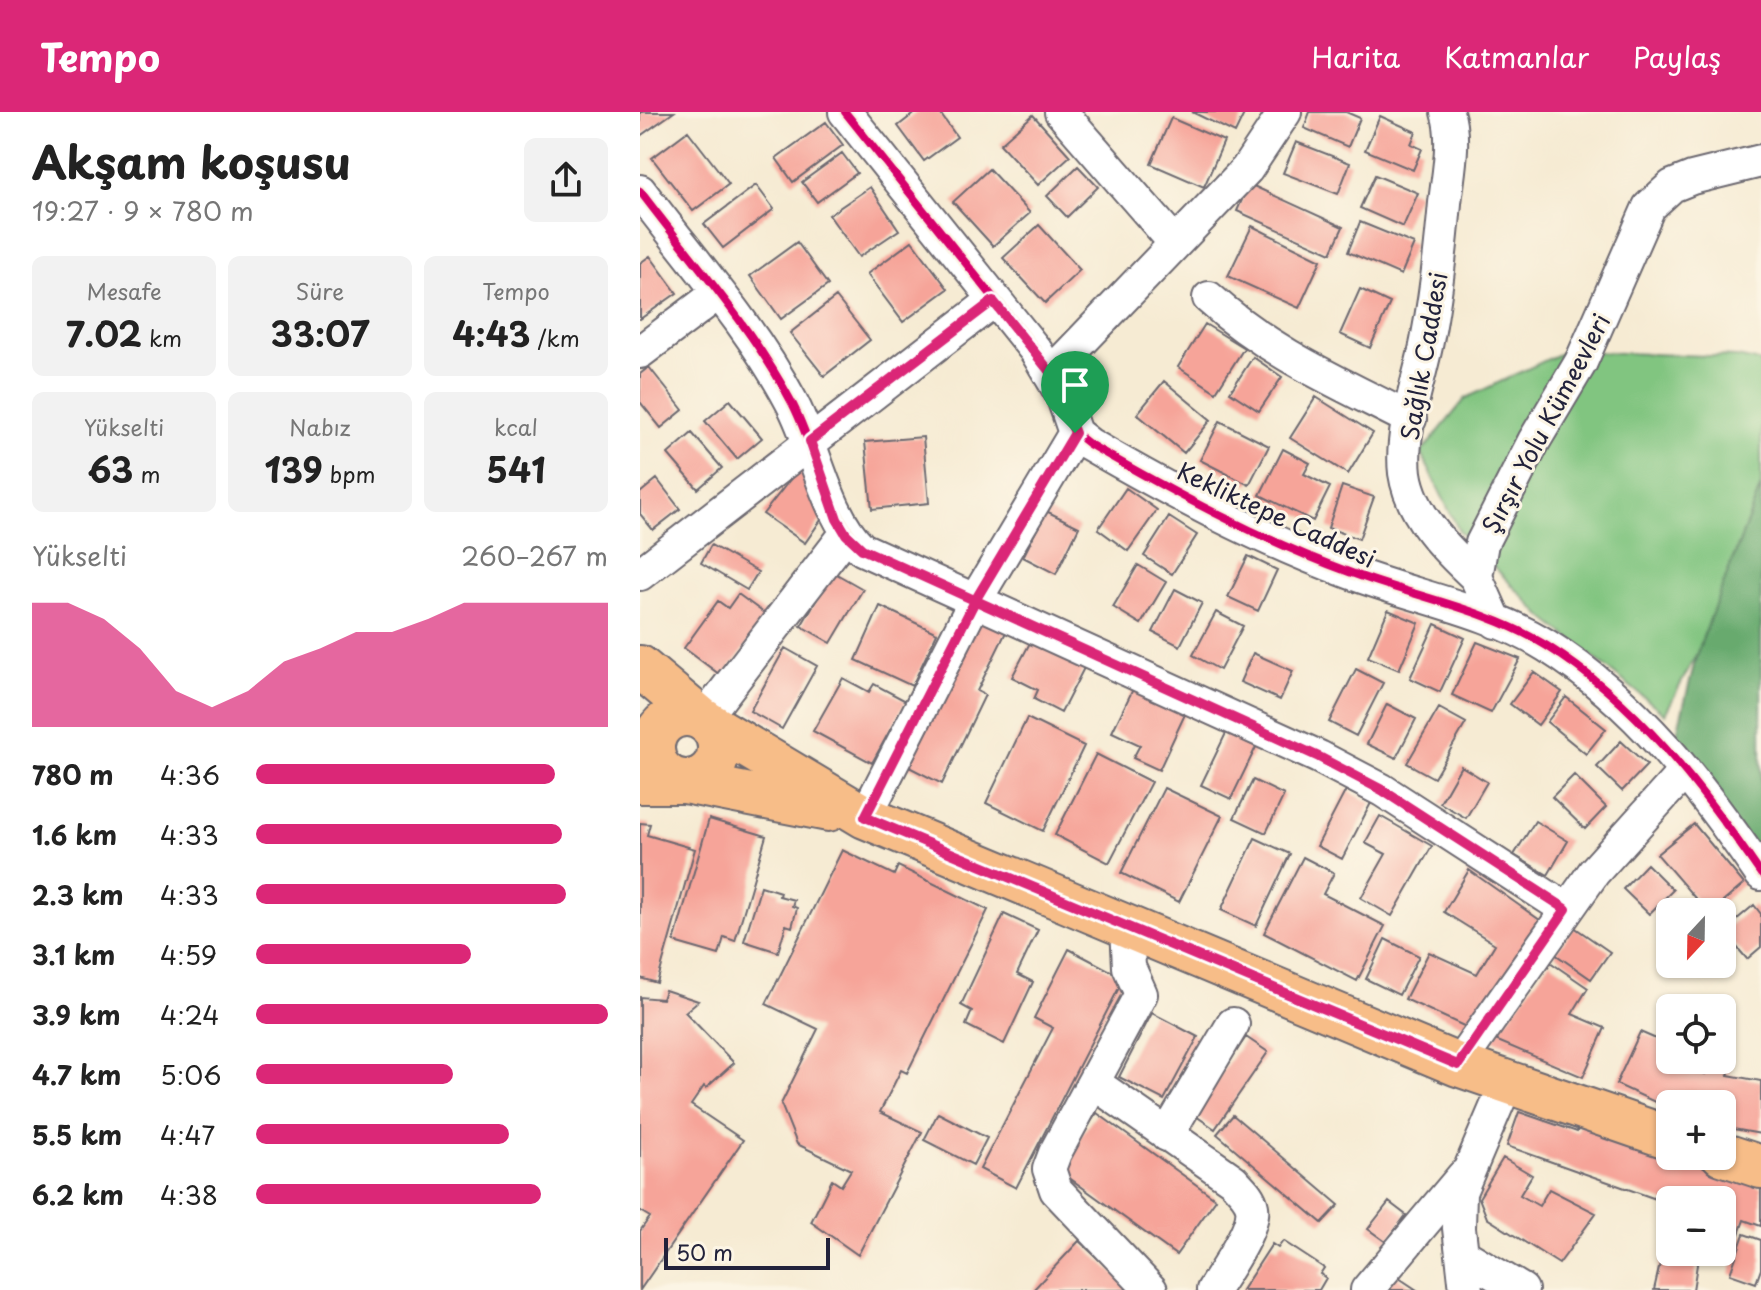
<!DOCTYPE html>
<html lang="tr">
<head>
<meta charset="utf-8">
<style>
	body { margin:0; font-family:"Playpen Sans",sans-serif; background:#f2f2f2; color:#222; height:100vh; display:flex; flex-direction:column; font-size:30px; white-space:nowrap }
	* { box-sizing:border-box; margin:0 }
	p { font-size:26px; color:#767676 }
	.icon { flex:none; width:44px; height:44px; fill:none; stroke:currentColor; stroke-width:2; stroke-linecap:round; stroke-linejoin:round }
	.map { position:relative; flex:1; overflow:hidden }
	.panel { display:flex; flex-direction:column; background:#fff; width:640px }
	.panel>* { flex:none }
	.needle { width:52px; rotate:202deg }
	.buttons { position:absolute; left:1016px; top:786px; display:grid; gap:16px }
	.buttons a { display:grid; place-items:center; width:80px; height:80px; border-radius:12px; background:#fff; box-shadow:0 2px 6px #0004; font-size:40px }
	.scale { position:absolute; left:24px; bottom:20px; width:166px; box-sizing:border-box; padding-left:8px; border:4px solid #22223b; border-top:0; font-size:22px; line-height:28px; white-space:nowrap; color:#22223b; -webkit-text-stroke:6px #fcf5e5; paint-order:stroke }
	.pin { position:absolute; display:grid; place-items:center; width:68px; height:68px; color:#fff; margin:-82px -34px; border-radius:50% 50% 50% 0; rotate:-45deg; box-shadow:0 0 8px #0007 }
	.pin .icon { rotate:45deg }
	.round { display:grid; place-items:center; flex:none; width:84px; height:84px; border-radius:12px; background:#f2f2f2 }
	.overview { display:flex; align-items:center; justify-content:space-between; height:136px; padding:0 32px }
	h1 { font-size:44px; font-weight:700; line-height:60px }
	.stats { display:grid; grid-template-columns:repeat(3,1fr); gap:12px; height:136px; padding:8px 32px }
	.stats div { display:grid; align-content:center; border-radius:12px; background:#f2f2f2; text-align:center }
	.stats b { font-size:34px; font-weight:700 }
	.stats small { font-size:22px; font-weight:400 }
	.stats p { font-size:22px }
	.chart { height:224px; padding:16px 32px }
	.chart p { display:flex; justify-content:space-between }
	.chart svg { width:100%; height:144px; margin-top:8px; fill:#db2777; opacity:.7 }
	ul { padding:0 32px; list-style:none; font-size:26px }
	li { display:grid; grid-template-columns:128px 96px 1fr; align-items:center; height:60px }
	li i { height:20px; border-radius:10px; background:#db2777 }
	header { display:flex; align-items:center; gap:48px; box-sizing:border-box; height:112px; padding:0 40px; background:#db2777; color:#fff }
	header strong { font-size:38px }
	nav { display:flex; gap:44px; margin-inline-start:auto; font-size:28px }
	main { display:flex; flex:1; min-height:0 }
	.map>svg:first-child { display:block }
	.green { fill:#81c580; stroke:#52745e; stroke-width:2 }
	.forest { fill:#68aa6e; stroke:#456654; stroke-width:2 }
	.building { fill:#f6a499 }
	.lines { fill:none; stroke-linecap:round; stroke-linejoin:round }
	.minor-casing { stroke:#6c6870; stroke-width:36 }
	.major-casing { stroke:#6c6870; stroke-width:46 }
	.minor { stroke:#fff; stroke-width:32 }
	.major { stroke:#f7bd88; stroke-width:42 }
	.cycleway-casing { stroke:#fcf5e5; stroke-width:13 }
	.cycleway { stroke:#d6006c; stroke-width:8 }
	.route-casing { stroke:#fff; stroke-width:16 }
	.route { stroke:#db2777; stroke-width:10 }
	.labels { text-anchor:middle; dominant-baseline:central; stroke-width:6; stroke-linejoin:round; paint-order:stroke }
	.street-label { font-size:24px; fill:#22223b; stroke:#fcf5e5 }
</style>
</head>
<body>
<header>
<strong>Tempo</strong>
<nav><a>Harita</a><a>Katmanlar</a><a>Paylaş</a></nav>
</header>
<main>
<section class="panel">
<div class="overview"><div><h1>Akşam koşusu</h1><p>19:27 · 9 × 780 m</p></div><a class="round"><svg class="icon" aria-label="share" viewBox="0 0 24 24"><path d="M12 15V3M7 8l5-5 5 5M5 13v7h14v-7"/></svg></a></div>
<div class="stats">
<div><p>Mesafe</p><b>7.02<small> km</small></b></div>
<div><p>Süre</p><b>33:07</b></div>
<div><p>Tempo</p><b>4:43<small> /km</small></b></div>
</div>
<div class="stats">
<div><p>Yükselti</p><b>63<small> m</small></b></div>
<div><p>Nabız</p><b>139<small> bpm</small></b></div>
<div><p>kcal</p><b>541</b></div>
</div>
<div class="chart"><p><span>Yükselti</span>260–267 m</p>
<svg viewBox="0 0 160 44" preserveAspectRatio="none"><path d="M0 44V6L10 6L20 11L30 20L40 33L50 38L60 33L70 24L80 20L90 15L100 15L110 11L120 6L130 6L140 6L150 6L160 6V44z"/></svg>
</div>
<ul>
<li><b>780 m</b>4:36<i style="width:85%"></i></li>
<li><b>1.6 km</b>4:33<i style="width:87%"></i></li>
<li><b>2.3 km</b>4:33<i style="width:88%"></i></li>
<li><b>3.1 km</b>4:59<i style="width:61%"></i></li>
<li><b>3.9 km</b>4:24<i style="width:100%"></i></li>
<li><b>4.7 km</b>5:06<i style="width:56%"></i></li>
<li><b>5.5 km</b>4:47<i style="width:72%"></i></li>
<li><b>6.2 km</b>4:38<i style="width:81%"></i></li>
</ul>
</section>
<div class="map">
<svg width="1121" height="1178" viewBox="0 0 1121 1178">
	<rect width="100%" height="100%" fill="#fcf5e5"/>
	<filter id="ink" filterUnits="userSpaceOnUse"><feTurbulence type="fractalNoise" baseFrequency=".0125" numOctaves="2"/><feDisplacementMap in="SourceGraphic" scale="16" xChannelSelector="R" yChannelSelector="G"/><feConvolveMatrix kernelMatrix="1 2 1 2 8 2 1 2 1" color-interpolation-filters="sRGB"/></filter>
	<filter id="wash" filterUnits="userSpaceOnUse"><feTurbulence type="fractalNoise" baseFrequency=".006" numOctaves="4" result="noise"/><feDisplacementMap in="SourceGraphic" scale="32" xChannelSelector="R" yChannelSelector="G"/><feGaussianBlur stdDeviation="1.8" result="paint"/><feColorMatrix in="noise" values="0 0 0 0 0 0 0 0 0 0 0 0 0 0 0 0 0 1.4 0 .05"/><feComposite in="paint" operator="in"/></filter>
	<g filter="url(#wash)">
		<rect width="100%" height="100%" fill="#f6ebd3"/>
		<path class="green" d="M925,239L1097,245L1121,250V374L1057,541L1025,602L904,506L819,419L781,341L826,286Z"/>
		<path class="forest" d="M1121,374V750L1034,632L1057,541Z"/>
		<g id="blocks">
			<path class="building" d="M0,0H34L0,24Z
				M276,0H299L317,25L284,49L258,14Z
				M552,0H605L595,21Z
				M670,0H706L720,6L708,35L664,16Z
				M393,3L430,44L398,73L360,32Z
				M740,4L776,20L771,32L782,37L773,58L725,38Z
				M531,6L584,29L564,75L511,52Z
				M186,10L203,33L153,70L136,46Z
				M48,19L89,72L53,99L12,46Z
				M656,30L710,51L698,82L643,61Z
				M202,41L217,61L177,90L162,70Z
				M438,54L458,75L427,105L407,84Z
				M349,57L390,101L353,134L313,90Z
				M735,63L778,81L763,115L720,96Z
				M609,72L703,115L691,141L597,99Z
				M116,73L134,97L83,136L64,112Z
				M230,75L259,118L219,145L189,103Z
				M720,110L774,132L761,163L708,140Z
				M399,113L440,158L405,191L363,146Z
				M612,114L681,148L659,196L588,164Z
				M272,129L308,177L263,210L227,162Z
				M157,130L188,173L141,207L110,164Z
				M10,144L37,181L0,207V151Z
				M720,177L750,191L730,236L700,222Z
				M196,185L230,228L184,264L150,221Z
				M565,212L604,236L576,280L538,255Z
				M613,245L642,265L619,299L590,280Z
				M9,255L43,298L21,316L0,290V262Z
				M524,269L571,308L544,341L497,302Z
				M676,285L733,321L708,362L650,326Z
				M90,288L122,326L97,347L65,309Z
				M580,309L629,334L609,373L560,348Z
				M52,321L82,356L58,377L28,342Z
				M283,325L289,391L232,397L225,330Z
				M643,337L670,351L664,362L690,375L673,409L620,383Z
				M160,355L176,366L185,402L165,431L123,402Z
				M17,367L40,397L13,418L0,402V381Z
				M702,374L734,385L719,427L688,416Z
				M486,376L517,398L488,439L458,417Z
				M406,399L439,415L416,462L383,445Z
				M529,405L557,423L532,462L504,444Z
				M71,433L118,460L107,478L61,451Z
				M608,444L637,458L618,499L588,485Z
				M498,453L526,470L501,512L473,495Z
				M193,460L223,477L191,531L161,514Z
				M535,477L562,491L540,534L513,520Z
				M98,482L128,504L83,565L44,536L78,489L88,496Z
				M240,494L297,521L272,574L216,548Z
				M748,498L779,511L759,558L728,545Z
				M576,500L603,514L580,558L553,543Z
				M340,504L367,518L337,579L345,583L302,672L267,654Z
				M795,512L825,526L800,580L770,566Z
				M393,525L446,552L421,601L394,587L398,578L372,565Z
				M837,530L880,547L851,601L812,583Z
				M145,536L177,554L142,617L110,599Z
				M613,541L653,559L640,588L600,570Z
				M716,557L743,571L716,624L689,610Z
				M894,560L922,580L898,613L870,592Z
				M203,566L229,580L234,572L266,589L232,651L173,619Z
				M495,573L547,598L519,658L493,646L500,633L472,620Z
				M926,585L966,617L946,642L907,610Z
				M747,592L776,607L756,646L727,632Z
				M799,596L826,611L794,666L767,651Z
				M387,606L444,634L403,719L346,691Z
				M587,619L617,633L591,687L561,673Z
				M981,629L1007,653L982,679L957,655Z
				M456,642L511,670L469,751L415,723Z
				M821,654L847,670L826,706L800,691Z
				M934,663L966,695L945,717L912,685Z
				M613,668L644,683L626,721L594,706Z
				M524,676L582,704L539,790L481,761Z
				M706,678L731,691L702,747L677,734Z
				M740,704L792,734L752,804L721,786L746,742L725,731Z
				M69,707L126,724L95,829L84,825L79,843L34,830Z
				M895,709L928,729L908,763L874,743Z
				M0,711L10,712L7,723L55,737L17,871L0,866Z
				M1054,712L1104,772L1071,800H1067L1017,742Z
				M615,726L650,742L616,814L581,798Z
				M202,738L254,763L258,754L348,798L267,961L261,958L240,1000L282,1020L218,1143L171,1110L192,1068L201,1074L211,1058L157,1032L141,992L178,917L126,892Z
				M663,745L694,761L683,782L745,814L717,869L624,821Z
				M1007,752L1033,778L1009,802L983,777Z
				M829,758L904,811L826,915L765,887L789,840L837,862L855,832L804,800Z
				M121,774L140,780L139,784L154,788L152,794L157,796L152,815L146,813L138,840L104,829Z
				M1114,793L1121,802V835L1107,847L1083,819Z
				M364,802L398,818L377,862L393,870L364,932L326,913L332,899L321,893Z
				M934,815L970,840L951,867L915,842Z
				M745,827L779,844L759,883L726,867Z
				M429,837L484,866L376,1076L340,1057L413,916L394,906Z
				M910,850L948,876L932,902L965,916L943,965L853,927Z
				M25,878L58,889L45,900L94,951L66,976L64,974L51,993L103,1028L0,1178V1119L10,1105L0,1099V885L22,887Z
				M512,901L558,925L524,988L479,965Z
				M1000,920L1030,933V948H1044L1042,951L1065,962L1071,948L1082,946L1093,950L1088,963L1121,969V1022L1082,1015V992H1030V997L976,972Z
				M606,925L628,940L575,1017L553,1002Z
				M879,1000L937,1020L940,1011L1121,1075V1114L1104,1108L1099,1122L1082,1116V1088L1036,1084L1030,1092L867,1034Z
				M298,1001L347,1026L333,1053L284,1028Z
				M457,1001L576,1087L536,1143L417,1057Z
				M593,1003L699,1093L682,1111L577,1022Z
				M863,1046L892,1063L880,1083L899,1094L909,1077L956,1101L919,1152L847,1106L839,1086Z
				M749,1090L766,1103L746,1130L728,1117Z
				M1104,1122L1121,1128V1157L1116,1171L1090,1162Z
				M439,1129L492,1178H393Z
				M643,1129L684,1156L680,1162L686,1166L679,1178H602L632,1132L638,1136Z
				M1025,1129L1030,1130V1140H1059L1053,1178H1014Z
				M747,1158L777,1178H733Z"/>
		</g>
	</g>
	<g filter="url(#ink)">
		<use href="#blocks" fill-opacity="0" stroke="#6c6870" stroke-width="2"/>
		<g class="lines">
			<defs>
				<path id="minor" d="M205,0L396,239L422,283L435,321L449,332C532,380 619,427 709,460C774,485 848,497 907,534C997,590 1062,676 1121,762
					M421,0L535,131
					M807,0C816,28 808,62 805,91C801,137 796,183 787,229C779,271 760,318 765,361C771,403 806,437 836,465
					M0,79C51,147 111,214 151,289C176,335 185,402 222,437L679,645L742,678L926,797
					M569,186C628,240 700,271 770,307
					M0,240L77,182
					M411,261L607,57L645,0
					M0,462L353,189
					M856,510L836,465L842,431L894,329L941,250L1009,95L1032,74L1052,66L1121,49
					M63,608L206,422
					M225,705L336,487L435,321
					M487,815L489,855L501,882L415,1041L409,1057L416,1078L511,1178
					M818,953L954,760L1045,659
					M454,971L593,1068C600,1076 610,1084 612,1095C616,1115 584,1160 573,1178
					M527,1023L593,912
					M822,1142L882,1178
					M727,1178L823,1064
					M826,1178L819,1116L820,1080L866,972"/>
				<path id="major" d="M0,555L63,608L225,705L818,953L1030,1026
					M13 636a33 33 0 1 1 66 0a33 33 0 1 1-66 0Z
					M0,670H44L188,698
					M1082,1042L1121,1055"/>
			</defs>
			<use href="#minor" class="minor-casing"/>
			<use href="#major" class="major-casing"/>
			<use href="#minor" class="minor"/>
			<use href="#major" class="major"/>
			<defs>
				<path id="cycleway" d="M205,0L396,239L422,283L435,321L449,332C532,380 619,427 709,460C774,485 848,497 907,534C997,590 1062,676 1121,762
					M0,79C51,147 111,214 151,289C176,335 185,402 222,437L679,645L742,678L926,797"/>
			</defs>
			<use href="#cycleway" class="cycleway-casing"/>
			<use href="#cycleway" class="cycleway"/>
		</g>
	</g>
	<g class="lines" filter="url(#ink)">
		<defs>
			<path id="route" d="M435,321L336,487L225,705L818,953L926,797L742,678L679,645L222,437L206,422L197,407L170,329L353,189L411,261L435,321"/>
		</defs>
		<use href="#route" class="route-casing"/>
		<use href="#route" class="route"/>
	</g>
	<g class="labels">
		<g class="street-label">
			<text transform="translate(783 244) rotate(-80)">Sağlık Caddesi</text>
			<text transform="translate(905 311) rotate(-62)">Şırşır Yolu Kümeevleri</text>
			<text transform="translate(637 402) rotate(25)">Kekliktepe Caddesi</text>
		</g>
	</g>
</svg>
<div class="buttons">
<a><svg class="needle" viewBox="-14 -14 28 28"><path d="M0-13l5 13h-10z" fill="#e53935"/><path d="M0 13l5-13h-10z" fill="#767676"/></svg></a>
<a><svg class="icon" aria-label="locate" viewBox="0 0 24 24"><circle cx="12" cy="12" r="6"/><path d="M12 2v4M12 18v4M2 12h4M18 12h4"/></svg></a>
<a>+</a>
<a>−</a>
</div>
<div class="scale">50 m</div>
<div class="pin" style="left:435px;top:321px;background:#1e9e55"><svg class="icon" aria-label="arrive" viewBox="0 0 24 24"><path d="M6 21V4h12l-3 4 3 4H6"/></svg></div>
</div>
</main>
</body>
</html>
